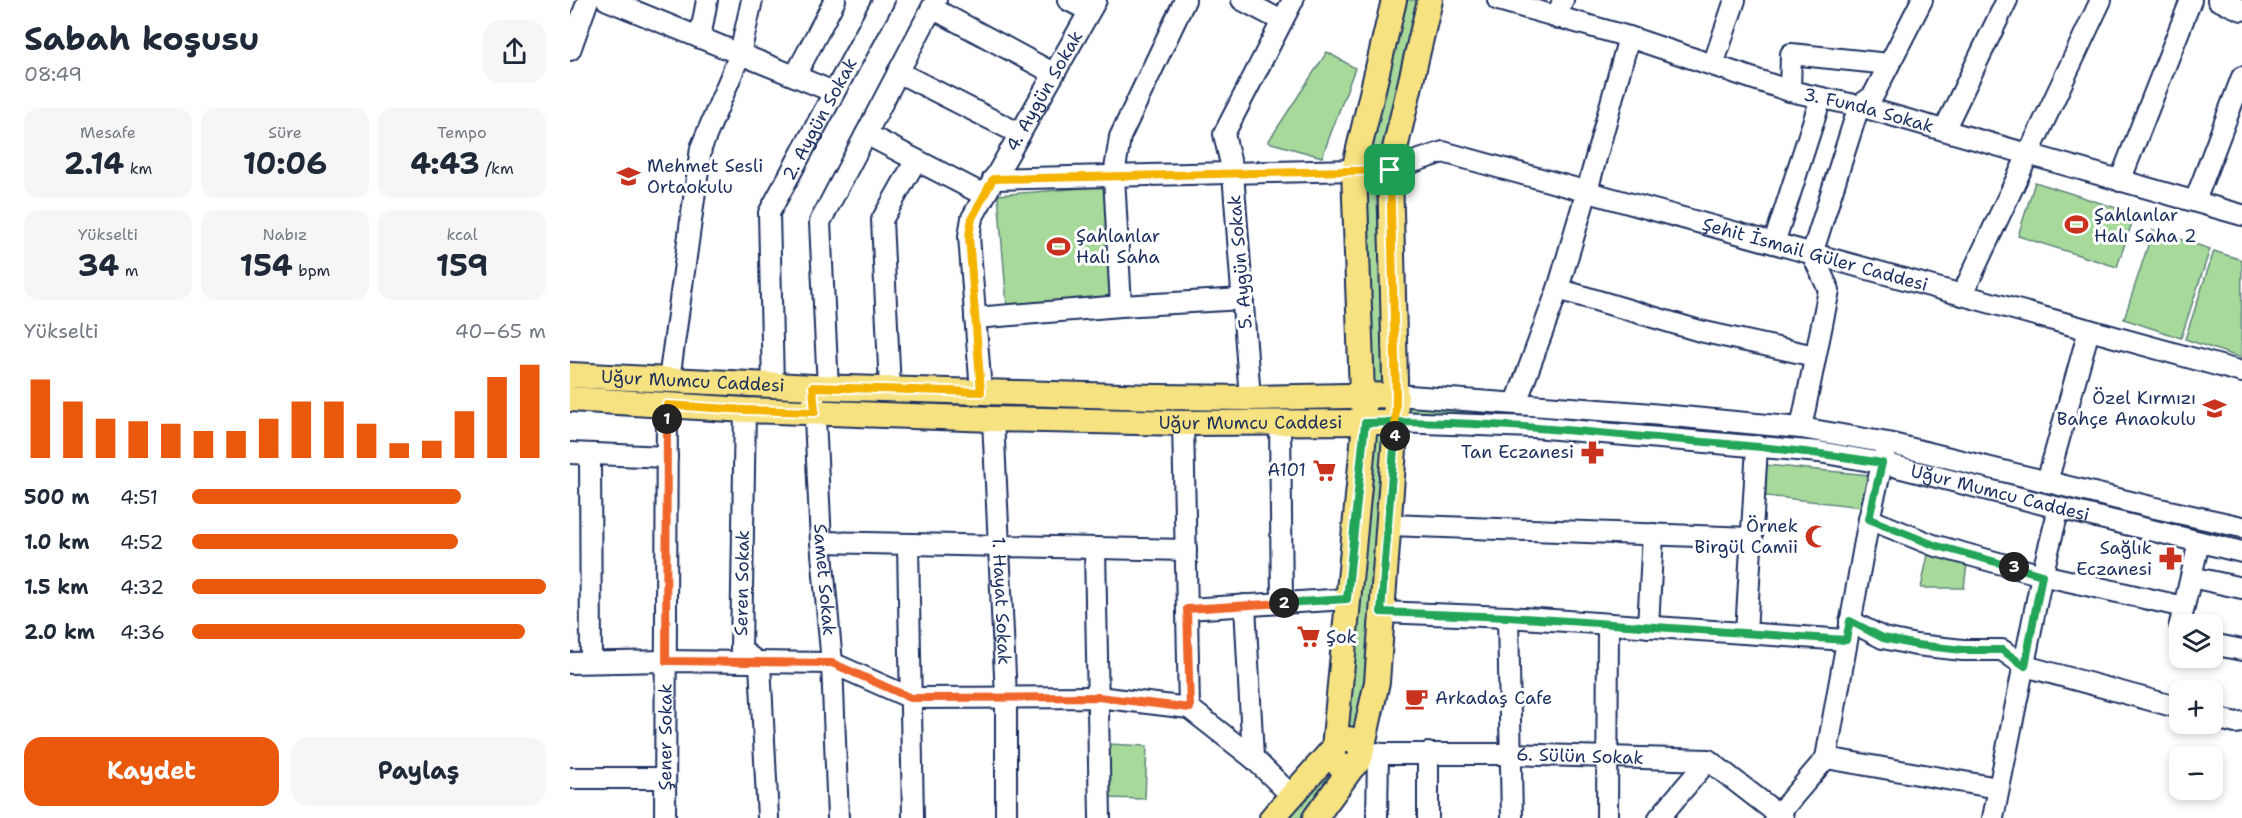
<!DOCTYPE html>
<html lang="tr">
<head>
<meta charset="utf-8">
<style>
	body { margin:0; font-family:"Shantell Sans",sans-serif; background:#f6f6f7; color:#1f2937; height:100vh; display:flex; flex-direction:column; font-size:22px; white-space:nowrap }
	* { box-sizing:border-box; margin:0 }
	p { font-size:20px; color:#747a83 }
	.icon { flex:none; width:33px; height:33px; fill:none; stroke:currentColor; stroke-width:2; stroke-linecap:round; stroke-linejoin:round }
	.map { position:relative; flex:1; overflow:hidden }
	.drawer { display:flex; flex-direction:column; background:#fff; width:570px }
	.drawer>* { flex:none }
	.tools { position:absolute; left:1599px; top:614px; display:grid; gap:12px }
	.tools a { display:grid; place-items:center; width:54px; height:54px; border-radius:12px; background:#fff; box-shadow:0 3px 9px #0003; font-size:30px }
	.pin { position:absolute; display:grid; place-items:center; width:51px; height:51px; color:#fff; margin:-26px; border-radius:12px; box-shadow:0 3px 9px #0006 }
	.km { position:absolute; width:30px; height:30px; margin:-15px; border-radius:50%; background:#222; color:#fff; font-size:16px; line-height:30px; text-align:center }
	.round { display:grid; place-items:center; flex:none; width:63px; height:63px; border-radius:18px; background:#f6f6f7 }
	.head { display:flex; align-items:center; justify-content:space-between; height:102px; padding:0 24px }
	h1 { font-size:33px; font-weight:700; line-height:45px }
	.metrics { display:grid; grid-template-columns:repeat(3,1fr); gap:9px; height:102px; padding:6px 24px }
	.metrics div { display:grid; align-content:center; border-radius:15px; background:#f6f6f7; text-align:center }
	.metrics b { font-size:30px; font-weight:700 }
	.metrics small { font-size:16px; font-weight:400 }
	.metrics p { font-size:16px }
	.chart { height:168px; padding:12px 24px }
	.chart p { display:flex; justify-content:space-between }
	.chart svg { width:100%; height:108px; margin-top:6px; stroke:#ea580c; stroke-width:6 }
	.button { display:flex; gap:12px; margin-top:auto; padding:12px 24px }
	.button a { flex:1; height:69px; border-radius:18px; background:#ea580c; color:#fff; font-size:24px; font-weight:700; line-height:69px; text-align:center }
	.button a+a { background:#f6f6f7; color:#1f2937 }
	ul { padding:0 24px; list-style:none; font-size:20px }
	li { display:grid; grid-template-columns:96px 72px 1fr; align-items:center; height:45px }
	li i { height:15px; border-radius:8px; background:#ea580c }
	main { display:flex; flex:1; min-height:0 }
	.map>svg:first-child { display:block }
	.green { fill:#a7d99b; stroke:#61847c; stroke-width:1.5 }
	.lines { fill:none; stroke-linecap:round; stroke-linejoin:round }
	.minor-casing { stroke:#1b2f5e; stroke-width:24 }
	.major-casing { stroke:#1b2f5e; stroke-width:28 }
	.minor { stroke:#fff; stroke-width:20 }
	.major { stroke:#f7e281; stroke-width:24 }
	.split-1-casing { stroke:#fff; stroke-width:12 }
	.split-2-casing { stroke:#fff; stroke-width:12 }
	.split-3-casing { stroke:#fff; stroke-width:12 }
	.split-4-casing { stroke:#fff; stroke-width:12 }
	.split-5-casing { stroke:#fff; stroke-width:12 }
	.split-1 { stroke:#f5b400; stroke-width:8 }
	.split-2 { stroke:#f0652b; stroke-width:8 }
	.split-3 { stroke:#22a559; stroke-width:8 }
	.split-4 { stroke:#22a559; stroke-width:8 }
	.split-5 { stroke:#f5b400; stroke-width:8 }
	.labels { text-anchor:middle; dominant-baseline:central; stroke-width:6; stroke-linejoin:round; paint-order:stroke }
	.street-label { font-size:18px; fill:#1b2f5e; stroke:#fff }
	.poi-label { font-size:18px; fill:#1b2f5e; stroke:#fff; text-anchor:start }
</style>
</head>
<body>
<main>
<section class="drawer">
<div class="head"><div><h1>Sabah koşusu</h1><p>08:49</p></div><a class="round"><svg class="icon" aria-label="share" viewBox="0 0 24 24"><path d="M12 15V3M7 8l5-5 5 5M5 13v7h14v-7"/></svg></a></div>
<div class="metrics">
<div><p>Mesafe</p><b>2.14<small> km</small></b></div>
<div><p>Süre</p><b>10:06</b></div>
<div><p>Tempo</p><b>4:43<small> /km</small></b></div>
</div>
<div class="metrics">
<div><p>Yükselti</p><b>34<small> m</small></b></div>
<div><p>Nabız</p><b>154<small> bpm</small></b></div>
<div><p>kcal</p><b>159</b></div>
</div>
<div class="chart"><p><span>Yükselti</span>40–65 m</p>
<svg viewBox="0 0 160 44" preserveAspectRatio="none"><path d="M5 44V12M15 44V21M25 44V28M35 44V29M45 44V30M55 44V33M65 44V33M75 44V28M85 44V21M95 44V21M105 44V30M115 44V38M125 44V37M135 44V25M145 44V11M155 44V6"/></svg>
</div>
<ul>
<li><b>500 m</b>4:51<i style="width:76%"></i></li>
<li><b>1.0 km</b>4:52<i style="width:75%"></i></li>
<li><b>1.5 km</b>4:32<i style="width:100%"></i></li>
<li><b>2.0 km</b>4:36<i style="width:94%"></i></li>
</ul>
<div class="button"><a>Kaydet</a><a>Paylaş</a></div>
</section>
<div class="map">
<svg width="1672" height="818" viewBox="0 0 1672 818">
	<rect width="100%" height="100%" fill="#fff"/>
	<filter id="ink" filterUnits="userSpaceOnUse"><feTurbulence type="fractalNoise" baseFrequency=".0167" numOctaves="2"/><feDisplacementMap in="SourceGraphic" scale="12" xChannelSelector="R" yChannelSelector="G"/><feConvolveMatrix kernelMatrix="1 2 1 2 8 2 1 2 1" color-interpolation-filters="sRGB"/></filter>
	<g filter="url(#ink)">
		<path class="green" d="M835,0H849L812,154H803L802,145Z
			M757,52L785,68L752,157L698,142Z
			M1465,182L1565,214L1547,267L1448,236Z
			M800,185L805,187L807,192L814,383L803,387L795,187Z
			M539,186L548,298L437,306L428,195Z
			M1583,230L1640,249L1611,338L1554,319Z
			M1644,251L1672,260L1671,358L1615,339Z
			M0,385L231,395L230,404L0,392Z
			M248,397L782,402L784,415L248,404Z
			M836,403L1183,429L1306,446L1305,452C1210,436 1114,429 1018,422C961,417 892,409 835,415Z
			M815,427L799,660L788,738L774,734L783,685L790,577L803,432Z
			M1195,465L1299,475L1292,507L1196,496Z
			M1358,554L1397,564L1394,588H1351Z
			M538,744L577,746L575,799L536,798Z
			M762,764L772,771L733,818H714Z"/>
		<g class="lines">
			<defs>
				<g id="minor">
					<path d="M37,0L264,92"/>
					<path d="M498,0L519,11"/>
					<path d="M672,0L712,21"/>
					<path id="s1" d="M928,0L1059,37L1220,91L1289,106L1672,215"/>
					<path d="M1648,0L1672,10"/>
					<path d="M362,8L483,73"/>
					<path d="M987,18L993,0"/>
					<path d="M130,38L137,0"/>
					<path d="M0,50L18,0"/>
					<path d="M1143,65L1165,0"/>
					<path d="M328,72L450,134"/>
					<path d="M225,76L265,0"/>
					<path d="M1220,91L1221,54L1319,64"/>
					<path d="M1374,130L1437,0"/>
					<path d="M296,134L414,195"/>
					<path id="s2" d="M820,170L873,152L1672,372"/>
					<path d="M423,179L784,170"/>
					<path d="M1550,181L1621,0"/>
					<path d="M1625,201L1672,77"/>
					<path d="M1204,243L1251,98"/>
					<path d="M988,289L1130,331L1245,356"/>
					<path d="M1392,295L1531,0"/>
					<path d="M551,306L544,176L550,137L615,0"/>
					<path d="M405,318L551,306L673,299"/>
					<path d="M99,380L131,148L170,54L182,0"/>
					<path id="s3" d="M203,385L199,213L314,0"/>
					<path d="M258,388L250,222L366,0"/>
					<path d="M320,389L312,220L346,160"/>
					<path id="s4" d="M411,392L399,236L402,218L526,0"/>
					<path d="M826,395L1070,413L1231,428L1318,443L1581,507L1672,527"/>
					<path id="s5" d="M244,398L251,542L262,663L268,818"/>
					<path d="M680,398L663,173L654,134L723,0"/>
					<path d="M946,403L988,289L1017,191L1059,37"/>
					<path d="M175,410L171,650L190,664L198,818"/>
					<path id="s6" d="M423,419L436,697V818"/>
					<path id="s7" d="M826,422L964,427L1249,452L1312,463L1489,508L1672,552"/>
					<path d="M613,423L619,708"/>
					<path d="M710,423L712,603"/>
					<path d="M1231,428L1259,290L1242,254L1289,106L1303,96L1352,0"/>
					<path d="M0,453L97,457"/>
					<path d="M20,454L21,662"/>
					<path d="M1477,482L1519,330"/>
					<path d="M1299,519L1363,545L1472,575L1614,607"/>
					<path d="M819,525L1182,538"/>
					<path d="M251,542L616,550"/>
					<path d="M338,544L343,818"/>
					<path d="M525,548L530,818"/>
					<path d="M1621,577L1672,588"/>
					<path d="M675,605L683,758"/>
					<path d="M617,609L777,599"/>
					<path d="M811,612L938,617L1276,640"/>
					<path d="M938,617L942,818"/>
					<path d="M1280,621L1313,638L1346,645L1393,650H1432L1455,666L1610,708"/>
					<path d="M1610,624L1629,542"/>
					<path d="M1078,627L1083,534"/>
					<path d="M1176,633L1187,446"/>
					<path d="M1642,644L1672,650"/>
					<path d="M0,663L96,661L262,663L341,698L528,697L619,708L683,758L722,796"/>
					<path d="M1642,717L1666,723L1672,722"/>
					<path id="s8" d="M791,754H941L1138,760L1213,818"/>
					<path d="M1256,758L1428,788"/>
					<path d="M0,778H95"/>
					<path id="s9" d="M95,818L97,405"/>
					<path d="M807,818L808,753"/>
					<path d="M858,818V753"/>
					<path d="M1037,818L1038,624"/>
					<path d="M1089,818L1138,760"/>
					<path d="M1205,818L1256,758L1299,519L1315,452"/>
					<path d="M1423,818L1472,575L1489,508"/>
				</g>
				<g id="major">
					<path id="s10" d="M0,375L243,387L587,397L680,398L826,395"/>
					<path id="s11" d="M0,399L175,410L423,419L613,423L826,422"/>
					<circle cx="777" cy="753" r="14"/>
					<path d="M791,754L807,682L826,422L820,170L860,0"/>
					<path d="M702,818L764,748L795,423L792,394L784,170L824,0"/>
					<path d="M745,818L783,766"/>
				</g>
			</defs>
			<use href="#minor" class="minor-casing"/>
			<use href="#major" class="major-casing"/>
			<use href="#minor" class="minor"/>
			<use href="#major" class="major"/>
		</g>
	</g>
	<g class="lines" filter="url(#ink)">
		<defs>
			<path id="split-1" d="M97,419V405L176,410L245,412L243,387L411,392L399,236L402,218L423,179L820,170"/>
			<path id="split-2" d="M97,419L96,661L262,663L341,698L528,697L620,708L617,609L714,603"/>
			<path id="split-3" d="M714,603L777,599L795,423C885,420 974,428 1063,436C1147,443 1230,449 1312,463L1299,519L1364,545L1444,567"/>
			<path id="split-4" d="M825,436L811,612L938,617L1276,640L1280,621L1313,638L1347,645L1393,650H1432L1455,666L1472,575L1444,567"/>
			<path id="split-5" d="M820,170L826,395L825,436"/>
		</defs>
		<use href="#split-1" class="split-1-casing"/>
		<use href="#split-2" class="split-2-casing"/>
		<use href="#split-3" class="split-3-casing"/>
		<use href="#split-4" class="split-4-casing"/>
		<use href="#split-5" class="split-5-casing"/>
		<use href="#split-1" class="split-1"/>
		<use href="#split-2" class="split-2"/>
		<use href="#split-3" class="split-3"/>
		<use href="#split-4" class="split-4"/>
		<use href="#split-5" class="split-5"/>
	</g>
	<defs>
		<symbol id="school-bare" viewBox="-9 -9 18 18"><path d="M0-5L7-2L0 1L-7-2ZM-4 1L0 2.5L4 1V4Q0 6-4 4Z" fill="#c8321e" stroke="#fff" stroke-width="2.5" paint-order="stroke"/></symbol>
		<symbol id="stadium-bare" viewBox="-9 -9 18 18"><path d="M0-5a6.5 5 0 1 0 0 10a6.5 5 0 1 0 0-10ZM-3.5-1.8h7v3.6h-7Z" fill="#c8321e" stroke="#fff" stroke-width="2.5" paint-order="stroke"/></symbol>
		<symbol id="pharmacy-bare" viewBox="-9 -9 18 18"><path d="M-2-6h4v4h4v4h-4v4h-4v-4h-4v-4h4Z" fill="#c8321e" stroke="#fff" stroke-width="2.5" paint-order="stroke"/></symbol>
		<symbol id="supermarket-bare" viewBox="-9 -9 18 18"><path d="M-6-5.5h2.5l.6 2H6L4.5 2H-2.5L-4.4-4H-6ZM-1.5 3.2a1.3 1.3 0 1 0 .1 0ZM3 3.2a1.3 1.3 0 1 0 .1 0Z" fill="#c8321e" stroke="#fff" stroke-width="2.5" paint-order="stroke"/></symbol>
		<symbol id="mosque-bare" viewBox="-9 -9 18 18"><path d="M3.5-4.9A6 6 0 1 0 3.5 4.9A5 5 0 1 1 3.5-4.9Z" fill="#c8321e" stroke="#fff" stroke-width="2.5" paint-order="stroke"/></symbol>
		<symbol id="cafe-bare" viewBox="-9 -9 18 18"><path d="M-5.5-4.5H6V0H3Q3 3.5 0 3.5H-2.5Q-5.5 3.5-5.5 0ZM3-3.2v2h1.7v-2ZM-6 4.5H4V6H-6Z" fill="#c8321e" stroke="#fff" stroke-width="2.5" paint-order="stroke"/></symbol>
	</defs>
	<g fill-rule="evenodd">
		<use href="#school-bare" x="42" y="160" width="33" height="33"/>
		<use href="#stadium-bare" x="1490" y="208" width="33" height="33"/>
		<use href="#stadium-bare" x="472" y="230" width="33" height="33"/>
		<use href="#school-bare" x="1628" y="392" width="33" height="33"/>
		<use href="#pharmacy-bare" x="1006" y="436" width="33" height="33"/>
		<use href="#supermarket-bare" x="738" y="454" width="33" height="33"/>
		<use href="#mosque-bare" x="1230" y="520" width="33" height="33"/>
		<use href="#pharmacy-bare" x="1584" y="542" width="33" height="33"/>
		<use href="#supermarket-bare" x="722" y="620" width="33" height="33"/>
		<use href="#cafe-bare" x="830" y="682" width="33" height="33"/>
	</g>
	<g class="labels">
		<g class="street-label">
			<text stroke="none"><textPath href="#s4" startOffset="321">4. Aygün Sokak</textPath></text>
			<text stroke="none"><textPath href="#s1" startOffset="387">3. Funda Sokak</textPath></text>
			<text stroke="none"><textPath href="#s3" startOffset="279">2. Aygün Sokak</textPath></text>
			<text stroke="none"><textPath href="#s2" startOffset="442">Şehit İsmail Güler Caddesi</textPath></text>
			<text transform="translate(670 262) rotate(-95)">5. Aygün Sokak</text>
			<text stroke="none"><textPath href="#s10" startOffset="123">Uğur Mumcu Caddesi</textPath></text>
			<text stroke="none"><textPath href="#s11" startOffset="681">Uğur Mumcu Caddesi</textPath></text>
			<text stroke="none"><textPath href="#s7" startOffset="610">Uğur Mumcu Caddesi</textPath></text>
			<text stroke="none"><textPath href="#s5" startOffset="182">Samet Sokak</textPath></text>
			<text transform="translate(172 583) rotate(-89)">Seren Sokak</text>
			<text stroke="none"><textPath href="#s6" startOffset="182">1. Hayat Sokak</textPath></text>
			<text stroke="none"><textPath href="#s9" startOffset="81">Şener Sokak</textPath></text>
			<text stroke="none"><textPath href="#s8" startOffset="219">6. Sülün Sokak</textPath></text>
		</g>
		<g class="poi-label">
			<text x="77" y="166">Mehmet Sesli<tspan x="77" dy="21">Ortaokulu</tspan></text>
			<text x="1524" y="215">Şahlanlar<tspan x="1524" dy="21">Halı Saha 2</tspan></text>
			<text x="506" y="236">Şahlanlar<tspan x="506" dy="21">Halı Saha</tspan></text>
			<text x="1626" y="398" text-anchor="end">Özel Kırmızı<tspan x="1626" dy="21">Bahçe Anaokulu</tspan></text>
			<text x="1004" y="452" text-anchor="end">Tan Eczanesi</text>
			<text x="736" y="470" text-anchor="end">A101</text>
			<text x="1228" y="526" text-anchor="end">Örnek<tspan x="1228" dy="21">Birgül Camii</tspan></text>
			<text x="1582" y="548" text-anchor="end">Sağlık<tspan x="1582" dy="21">Eczanesi</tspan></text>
			<text x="756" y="637">Şok</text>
			<text x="865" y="698">Arkadaş Cafe</text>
		</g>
	</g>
</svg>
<div class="tools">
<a><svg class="icon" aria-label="layers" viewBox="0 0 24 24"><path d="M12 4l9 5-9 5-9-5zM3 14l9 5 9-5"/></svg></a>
<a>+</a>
<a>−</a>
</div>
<div class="pin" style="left:820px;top:170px;background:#1e9e55"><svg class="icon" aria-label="arrive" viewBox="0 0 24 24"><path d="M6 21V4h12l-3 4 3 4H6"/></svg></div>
<b class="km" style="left:97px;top:419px">1</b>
<b class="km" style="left:714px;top:603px">2</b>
<b class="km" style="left:1444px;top:567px">3</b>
<b class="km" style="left:825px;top:436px">4</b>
</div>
</main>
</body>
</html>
